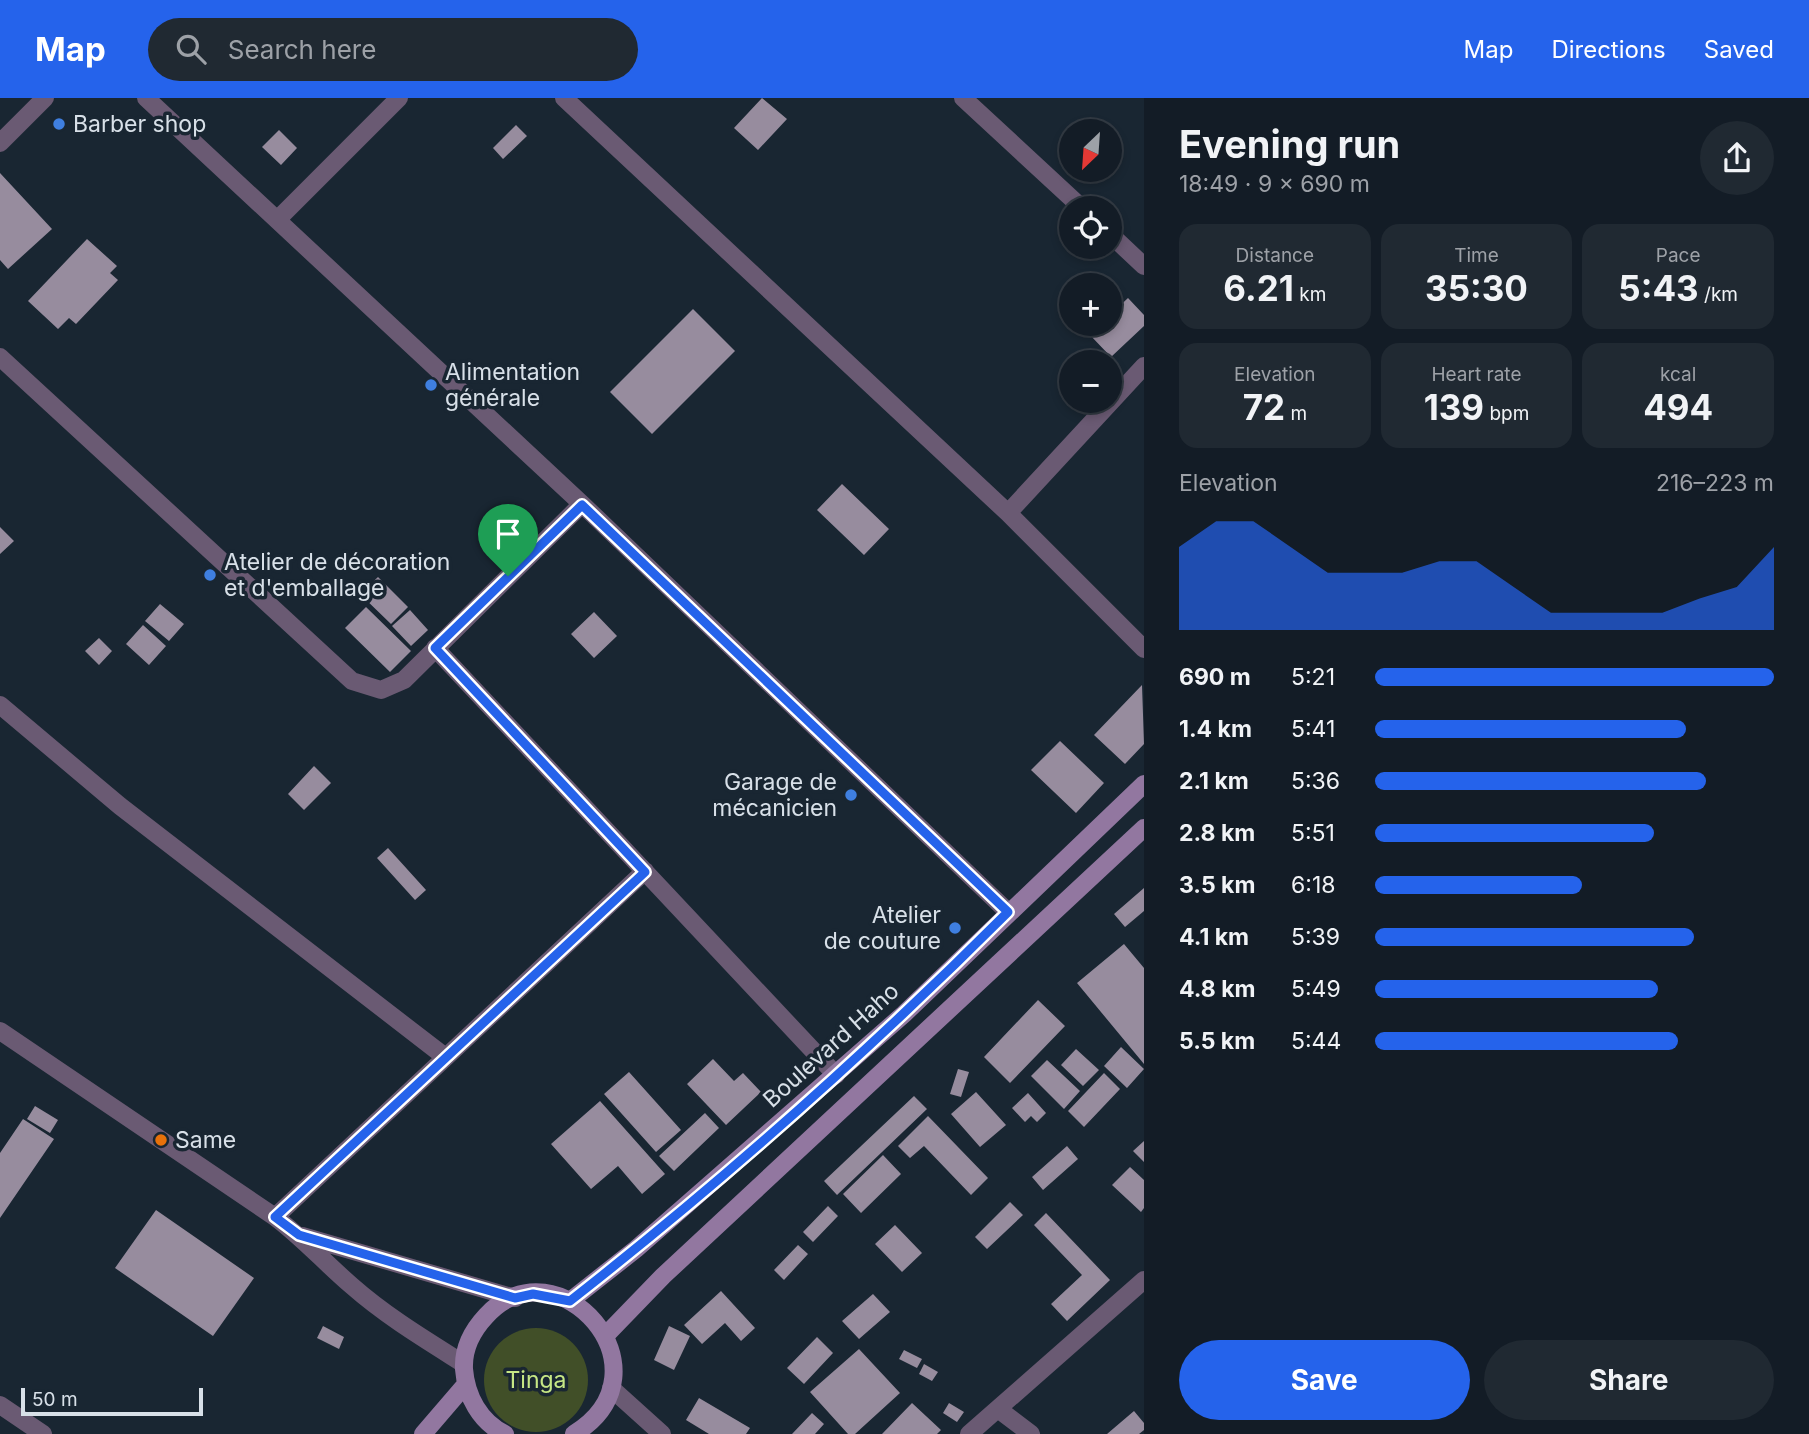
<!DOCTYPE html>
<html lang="en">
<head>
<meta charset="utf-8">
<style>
	body { margin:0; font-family:Inter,sans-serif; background:#202932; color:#f1f3f6; height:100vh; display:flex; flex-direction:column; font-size:26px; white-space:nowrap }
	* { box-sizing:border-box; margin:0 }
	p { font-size:23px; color:#9da1a7 }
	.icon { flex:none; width:38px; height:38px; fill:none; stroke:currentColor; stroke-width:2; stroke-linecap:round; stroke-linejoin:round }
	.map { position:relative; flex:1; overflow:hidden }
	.side { display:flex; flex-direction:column; background:#131c26; width:665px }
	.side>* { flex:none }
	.needle { width:46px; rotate:205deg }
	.buttons { position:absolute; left:1059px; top:21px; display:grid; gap:14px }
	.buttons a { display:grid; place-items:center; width:63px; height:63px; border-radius:50%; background:#131c26; box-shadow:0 4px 10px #0003,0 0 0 2px #323a43; font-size:35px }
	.scale { position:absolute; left:21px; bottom:18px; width:182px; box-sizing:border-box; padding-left:7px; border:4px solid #d8e0e8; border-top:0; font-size:19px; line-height:24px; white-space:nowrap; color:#d8e0e8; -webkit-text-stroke:5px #192632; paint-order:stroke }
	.pin { position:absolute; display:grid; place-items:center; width:60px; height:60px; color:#fff; margin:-72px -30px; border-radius:50% 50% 50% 0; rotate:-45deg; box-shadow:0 0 7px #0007 }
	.pin .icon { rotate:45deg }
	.round { display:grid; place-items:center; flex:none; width:74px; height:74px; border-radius:37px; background:#202932 }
	.headline { display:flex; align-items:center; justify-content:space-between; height:119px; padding:0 35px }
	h1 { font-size:38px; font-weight:700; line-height:52px }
	.stats { display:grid; grid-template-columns:repeat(3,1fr); gap:10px; height:119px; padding:7px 35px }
	.stats div { display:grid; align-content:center; border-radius:18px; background:#202932; text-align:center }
	.stats b { font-size:35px; font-weight:700 }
	.stats small { font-size:19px; font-weight:400 }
	.stats p { font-size:19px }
	.chart { height:196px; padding:14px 35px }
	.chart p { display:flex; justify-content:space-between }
	.chart svg { width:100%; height:126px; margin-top:7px; fill:#2563eb; opacity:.7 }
	.cta { display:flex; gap:14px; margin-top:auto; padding:14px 35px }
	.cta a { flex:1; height:80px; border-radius:42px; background:#2563eb; color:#fff; font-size:28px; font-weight:700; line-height:80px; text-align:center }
	.cta a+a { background:#202932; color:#f1f3f6 }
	ul { padding:0 35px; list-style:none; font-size:23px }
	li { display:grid; grid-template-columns:112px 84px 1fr; align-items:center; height:52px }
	li i { height:18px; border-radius:9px; background:#2563eb }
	header { display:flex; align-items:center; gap:42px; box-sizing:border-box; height:98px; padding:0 35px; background:#2563eb; color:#fff }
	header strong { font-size:33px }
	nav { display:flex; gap:38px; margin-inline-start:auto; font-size:24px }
	.search { width:490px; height:63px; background:#202932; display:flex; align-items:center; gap:18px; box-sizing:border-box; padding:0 24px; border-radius:38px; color:#9da1a7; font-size:26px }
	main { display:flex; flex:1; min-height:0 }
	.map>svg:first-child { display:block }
	.green { fill:#414f28 }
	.building { fill:#978c9e }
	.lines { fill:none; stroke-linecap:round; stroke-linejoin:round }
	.street { stroke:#6a5a73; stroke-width:18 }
	.secondary { stroke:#9277a0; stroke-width:18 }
	.route-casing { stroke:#fff; stroke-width:14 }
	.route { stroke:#2563eb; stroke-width:9 }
	.shop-dot { fill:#3f7fe0; stroke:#192632; stroke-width:2.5 }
	.food-dot { fill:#e8710a; stroke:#192632; stroke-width:2.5 }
	.labels { text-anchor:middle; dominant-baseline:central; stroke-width:7; stroke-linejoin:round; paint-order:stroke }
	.poi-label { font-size:23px; fill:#d8e0e8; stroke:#192632; text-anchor:start }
	.street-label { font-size:23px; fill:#d8e0e8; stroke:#192632 }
	.park-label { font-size:23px; fill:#c6e785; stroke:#192632 }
</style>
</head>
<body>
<header>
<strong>Map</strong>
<div class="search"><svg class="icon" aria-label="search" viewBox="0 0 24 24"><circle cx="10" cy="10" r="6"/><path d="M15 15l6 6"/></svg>Search here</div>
<nav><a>Map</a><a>Directions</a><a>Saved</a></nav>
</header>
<main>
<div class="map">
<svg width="1144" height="1336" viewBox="0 0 1144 1336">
	<rect width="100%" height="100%" fill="#192632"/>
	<path class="green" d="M484 1282a52 52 0 1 1 104 0a52 52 0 1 1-104 0Z"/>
	<path class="building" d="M762,0L787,21L758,52L734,30Z
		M516,27L527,38L503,61L493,50Z
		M279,32L297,50L281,67L262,49Z
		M0,75L52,131L8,171L0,162Z
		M87,141L117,168L110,175L118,182L76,226L69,220L58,231L28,203Z
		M1128,200L1144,217V228L1111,259L1089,236L1100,226H1110V217Z
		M693,211L735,253L652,336L610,294Z
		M842,386L889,431L864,457L817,412Z
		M0,429L14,443L0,456Z
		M378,479L408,509L391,526L360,496Z
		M160,506L184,526L169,543L145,523Z
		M366,509L411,553L390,574L345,530Z
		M410,512L428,532L411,548L392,528Z
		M594,514L617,538L594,560L571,536Z
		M143,527L166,548L149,567L126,546Z
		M99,540L112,553L99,567L85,553Z
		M1142,587L1144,646L1125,666L1094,637Z
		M1060,643L1104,685L1076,715L1031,672Z
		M314,668L331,685L304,712L288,696Z
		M388,750L426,792L415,802L377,760Z
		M1144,790V813L1125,829L1114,816Z
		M1124,846L1144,870V966L1077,885Z
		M1038,902L1065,928L1010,985L984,959Z
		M1121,949L1144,971L1127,990L1104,968Z
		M1076,951L1099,972L1083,988L1061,967Z
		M713,961L734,983L743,975L761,994L726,1027L687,986Z
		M1047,962L1080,993L1064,1011L1031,978Z
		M958,971L969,974L961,999L950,996Z
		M629,974L681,1032L656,1054L604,996Z
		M1104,975L1120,991L1084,1029L1068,1013Z
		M976,994L1006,1027L980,1049L951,1016Z
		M1028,995L1046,1015L1037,1024L1031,1018L1025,1024L1012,1010Z
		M914,998L927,1011L837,1097L824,1083Z
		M600,1003L665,1076L642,1096L618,1068L591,1091L551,1046Z
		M35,1008L58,1022L50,1035L27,1021Z
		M705,1015L719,1030L674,1073L659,1058Z
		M928,1018L988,1080L971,1097L924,1048L910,1060L898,1048Z
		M23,1021L54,1041L0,1120V1055Z
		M1144,1043V1064L1133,1053Z
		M1067,1048L1078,1061L1043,1092L1032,1079Z
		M883,1057L901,1076L861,1115L843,1096Z
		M1130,1069L1144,1082V1110L1141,1114L1112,1087Z
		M1010,1104L1023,1117L987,1151L975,1139Z
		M828,1108L838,1118L813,1144L803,1134Z
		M156,1112L254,1180L213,1238L115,1170Z
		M1046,1115L1110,1182L1067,1223L1051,1206L1082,1177L1034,1127Z
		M895,1127L922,1155L902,1174L875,1146Z
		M798,1147L808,1156L784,1182L774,1172Z
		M721,1193L755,1230L741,1243L725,1225L702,1246L684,1227Z
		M873,1196L890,1214L859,1241L842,1223Z
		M323,1228L344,1239L339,1251L317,1240Z
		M669,1228L690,1238L674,1272L654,1262Z
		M817,1239L833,1255L804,1286L787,1270Z
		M859,1251L900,1295L855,1336H848L810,1294Z
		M904,1252L922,1261L917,1270L899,1261Z
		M924,1266L938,1274L932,1283L919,1276Z
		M699,1300L750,1330L746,1336H709L686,1322Z
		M912,1305L941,1332L937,1336H882Z
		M949,1305L964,1314L957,1324L943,1315Z
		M1134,1313L1144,1325V1332L1139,1336H1107Z
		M812,1315L824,1326L815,1336H792Z"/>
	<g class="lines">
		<path class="street" d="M146,0L582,406L1008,814
			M564,0L1008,415L1144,551
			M963,0L1082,110
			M0,45L45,0
			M277,122L399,0
			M1110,136L1144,168
			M0,259L352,583L381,592L404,582L582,406
			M1008,415L1144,268
			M435,550L836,977
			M0,607L120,708L444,958
			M0,933L275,1119C303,1140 325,1165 352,1188C386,1218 426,1242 464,1266
			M275,1119L645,773
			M302,1138L515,1200
			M611,1290L662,1336
			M0,1307L43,1336
			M998,1311L1031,1336
			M969,1336L1144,1182"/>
		<path class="secondary" d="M570,1203L636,1151L904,916L1144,686
			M605,1238L663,1178L1144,730
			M423,1336L466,1286
			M505,1336C480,1324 466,1298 464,1271C463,1251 472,1233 486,1218C557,1140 676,1273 574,1336"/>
	</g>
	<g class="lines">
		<defs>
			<path id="route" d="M582,407L1008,814C870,952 723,1083 570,1203L533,1196L515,1200L299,1137L275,1119L645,774L435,550Z"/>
		</defs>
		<use href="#route" class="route-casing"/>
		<use href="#route" class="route"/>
	</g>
	<g class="shop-dot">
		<circle cx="59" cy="26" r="7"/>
		<circle cx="431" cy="287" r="7"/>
		<circle cx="210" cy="477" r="7"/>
		<circle cx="851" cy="697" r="7"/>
		<circle cx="955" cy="830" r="7"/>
	</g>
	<circle class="food-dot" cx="161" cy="1042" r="7"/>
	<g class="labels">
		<g class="poi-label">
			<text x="73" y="26">Barber shop</text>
			<text x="445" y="274">Alimentation<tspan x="445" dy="26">générale</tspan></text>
			<text x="224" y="464">Atelier de décoration<tspan x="224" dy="26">et d'emballage</tspan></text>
			<text x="837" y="684" text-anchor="end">Garage de<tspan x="837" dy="26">mécanicien</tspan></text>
			<text x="941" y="817" text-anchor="end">Atelier<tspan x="941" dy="26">de couture</tspan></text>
			<text x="175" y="1042">Same</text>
		</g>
		<g class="street-label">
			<text transform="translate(831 947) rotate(-42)">Boulevard Haho</text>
		</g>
		<g class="park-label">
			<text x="536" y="1282">Tinga</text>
		</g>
	</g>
</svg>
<div class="buttons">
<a><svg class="needle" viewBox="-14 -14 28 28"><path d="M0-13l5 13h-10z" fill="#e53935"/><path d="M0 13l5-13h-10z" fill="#9da1a7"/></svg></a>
<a><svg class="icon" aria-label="locate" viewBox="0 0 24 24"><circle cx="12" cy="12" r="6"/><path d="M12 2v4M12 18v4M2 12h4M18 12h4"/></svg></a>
<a>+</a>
<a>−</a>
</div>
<div class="scale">50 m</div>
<div class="pin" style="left:508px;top:478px;background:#1e9e55"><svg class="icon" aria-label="arrive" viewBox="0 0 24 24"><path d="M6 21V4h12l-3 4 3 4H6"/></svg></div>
</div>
<section class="side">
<div class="headline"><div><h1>Evening run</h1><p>18:49 · 9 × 690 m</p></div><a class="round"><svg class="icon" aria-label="share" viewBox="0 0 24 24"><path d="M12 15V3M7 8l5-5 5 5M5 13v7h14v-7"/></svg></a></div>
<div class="stats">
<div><p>Distance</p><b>6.21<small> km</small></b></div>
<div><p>Time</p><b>35:30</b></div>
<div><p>Pace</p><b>5:43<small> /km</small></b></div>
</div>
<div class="stats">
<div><p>Elevation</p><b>72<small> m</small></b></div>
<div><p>Heart rate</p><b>139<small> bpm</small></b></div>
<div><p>kcal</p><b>494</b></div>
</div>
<div class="chart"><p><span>Elevation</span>216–223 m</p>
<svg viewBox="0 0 160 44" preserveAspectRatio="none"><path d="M0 44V15L10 6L20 6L30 15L40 24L50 24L60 24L70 20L80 20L90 29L100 38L110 38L120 38L130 38L140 33L150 29L160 15V44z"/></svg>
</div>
<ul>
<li><b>690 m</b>5:21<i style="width:100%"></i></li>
<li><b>1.4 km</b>5:41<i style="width:78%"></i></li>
<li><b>2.1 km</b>5:36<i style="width:83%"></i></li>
<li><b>2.8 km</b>5:51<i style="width:70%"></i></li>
<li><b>3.5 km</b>6:18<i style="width:52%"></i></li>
<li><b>4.1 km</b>5:39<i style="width:80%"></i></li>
<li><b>4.8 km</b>5:49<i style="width:71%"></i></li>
<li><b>5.5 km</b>5:44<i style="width:76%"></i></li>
</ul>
<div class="cta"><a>Save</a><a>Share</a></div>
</section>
</main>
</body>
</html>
